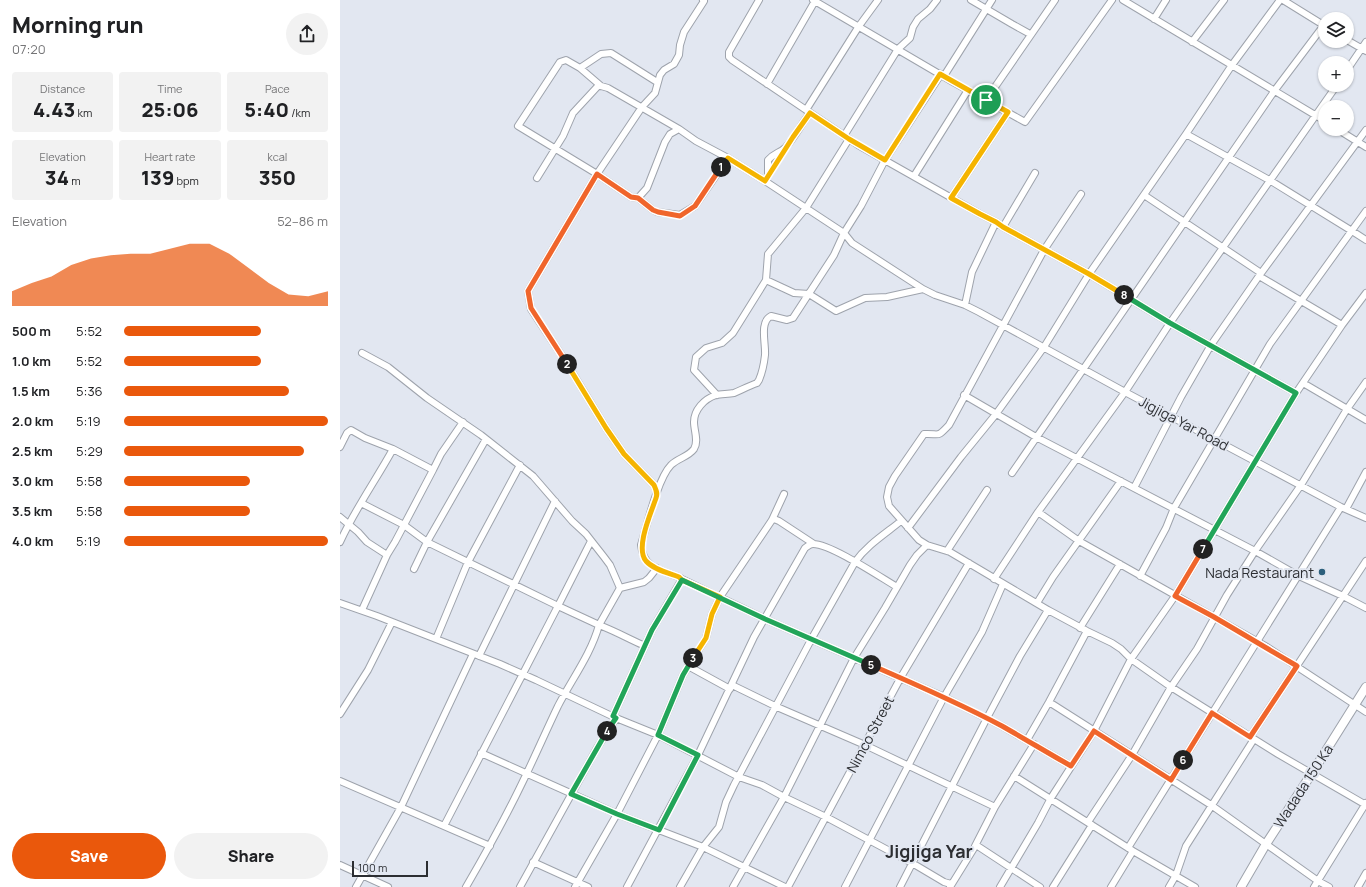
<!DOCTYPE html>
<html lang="en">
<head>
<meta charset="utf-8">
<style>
	body { margin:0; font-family:Manrope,sans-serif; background:#f2f2f2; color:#202124; height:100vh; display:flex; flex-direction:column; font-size:15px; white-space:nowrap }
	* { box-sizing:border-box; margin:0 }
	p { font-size:13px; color:#757577 }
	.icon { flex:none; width:22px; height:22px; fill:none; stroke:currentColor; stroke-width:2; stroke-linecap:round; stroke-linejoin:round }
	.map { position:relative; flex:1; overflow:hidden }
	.side { display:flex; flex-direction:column; background:#fff; width:340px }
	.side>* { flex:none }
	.controls { position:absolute; left:978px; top:12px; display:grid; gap:8px }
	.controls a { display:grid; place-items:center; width:36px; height:36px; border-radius:50%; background:#fff; box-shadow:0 1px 3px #0004; font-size:20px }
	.scale { position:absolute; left:12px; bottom:10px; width:76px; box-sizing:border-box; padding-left:4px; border:2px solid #2c2e32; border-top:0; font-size:11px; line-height:14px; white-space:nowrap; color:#2c2e32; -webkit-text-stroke:3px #e2e7f1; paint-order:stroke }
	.pin { position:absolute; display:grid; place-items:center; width:34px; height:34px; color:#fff; margin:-17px; border:2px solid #fff; border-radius:50%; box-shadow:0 1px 4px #0007 }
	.km { position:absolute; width:20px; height:20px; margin:-10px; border-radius:50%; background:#222; color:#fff; font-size:11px; line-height:20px; text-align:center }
	.round { display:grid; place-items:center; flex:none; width:42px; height:42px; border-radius:21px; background:#f2f2f2 }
	.summary { display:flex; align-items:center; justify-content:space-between; height:68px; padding:0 12px }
	h1 { font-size:22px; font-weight:800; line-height:30px }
	.figures { display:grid; grid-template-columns:repeat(3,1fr); gap:6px; height:68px; padding:4px 12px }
	.figures div { display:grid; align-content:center; border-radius:4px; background:#f2f2f2; text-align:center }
	.figures b { font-size:20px; font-weight:800 }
	.figures small { font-size:11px; font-weight:400 }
	.figures p { font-size:11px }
	.chart { height:112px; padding:8px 12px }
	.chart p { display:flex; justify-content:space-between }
	.chart svg { width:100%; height:72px; margin-top:4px; fill:#ea580c; opacity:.7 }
	.button { display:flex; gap:8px; margin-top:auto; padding:8px 12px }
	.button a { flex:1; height:46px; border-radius:24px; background:#ea580c; color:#fff; font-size:16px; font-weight:800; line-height:46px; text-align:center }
	.button a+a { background:#f2f2f2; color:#202124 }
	ul { padding:0 12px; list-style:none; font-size:13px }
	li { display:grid; grid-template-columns:64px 48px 1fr; align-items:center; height:30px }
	li i { height:10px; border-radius:5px; background:#ea580c }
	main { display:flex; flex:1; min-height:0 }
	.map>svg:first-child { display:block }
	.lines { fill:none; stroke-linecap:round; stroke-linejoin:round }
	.street-casing { stroke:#9ea3ac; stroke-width:8 }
	.secondary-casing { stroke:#9ea3ac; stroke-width:10 }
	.street { stroke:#fff; stroke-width:6 }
	.secondary { stroke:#fff; stroke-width:8 }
	.split-1-casing { stroke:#fff; stroke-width:8 }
	.split-2-casing { stroke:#fff; stroke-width:8 }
	.split-3-casing { stroke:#fff; stroke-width:8 }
	.split-4-casing { stroke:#fff; stroke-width:8 }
	.split-5-casing { stroke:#fff; stroke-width:8 }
	.split-6-casing { stroke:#fff; stroke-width:8 }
	.split-7-casing { stroke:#fff; stroke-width:8 }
	.split-8-casing { stroke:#fff; stroke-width:8 }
	.split-9-casing { stroke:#fff; stroke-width:8 }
	.split-1 { stroke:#f5b400; stroke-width:5 }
	.split-2 { stroke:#f0652b; stroke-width:5 }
	.split-3 { stroke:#f5b400; stroke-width:5 }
	.split-4 { stroke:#22a559; stroke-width:5 }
	.split-5 { stroke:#22a559; stroke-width:5 }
	.split-6 { stroke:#f0652b; stroke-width:5 }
	.split-7 { stroke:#f0652b; stroke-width:5 }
	.split-8 { stroke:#22a559; stroke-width:5 }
	.split-9 { stroke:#f5b400; stroke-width:5 }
	.poi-dot { fill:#2c5f7c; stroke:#e2e7f1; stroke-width:1.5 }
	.labels { text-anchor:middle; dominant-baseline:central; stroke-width:4; stroke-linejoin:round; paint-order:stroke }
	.street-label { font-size:14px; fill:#2c2e32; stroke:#e2e7f1 }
	.poi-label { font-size:14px; fill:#2c2e32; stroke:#e2e7f1; text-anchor:end }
	.district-label { font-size:18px; font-weight:bold; fill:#2c2e32; stroke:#e2e7f1 }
</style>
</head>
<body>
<main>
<section class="side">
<div class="summary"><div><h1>Morning run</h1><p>07:20</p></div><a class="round"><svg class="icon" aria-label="share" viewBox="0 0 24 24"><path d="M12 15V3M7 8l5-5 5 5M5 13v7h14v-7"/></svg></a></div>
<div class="figures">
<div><p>Distance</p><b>4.43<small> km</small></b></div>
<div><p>Time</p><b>25:06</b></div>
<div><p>Pace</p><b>5:40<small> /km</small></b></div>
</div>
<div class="figures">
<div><p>Elevation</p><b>34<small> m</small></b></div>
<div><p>Heart rate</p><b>139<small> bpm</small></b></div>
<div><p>kcal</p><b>350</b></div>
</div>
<div class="chart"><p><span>Elevation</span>52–86 m</p>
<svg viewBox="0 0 160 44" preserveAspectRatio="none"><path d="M0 44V35L10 30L20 26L30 19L40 15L50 13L60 12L70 12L80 9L90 6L100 6L110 12L120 21L130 30L140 37L150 38L160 35V44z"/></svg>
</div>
<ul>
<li><b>500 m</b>5:52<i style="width:67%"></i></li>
<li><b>1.0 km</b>5:52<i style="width:67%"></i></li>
<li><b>1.5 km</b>5:36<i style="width:81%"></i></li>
<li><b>2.0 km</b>5:19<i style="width:100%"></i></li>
<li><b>2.5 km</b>5:29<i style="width:88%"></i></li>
<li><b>3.0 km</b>5:58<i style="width:62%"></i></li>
<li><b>3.5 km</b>5:58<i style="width:62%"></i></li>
<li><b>4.0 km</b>5:19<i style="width:100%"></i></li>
</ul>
<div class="button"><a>Save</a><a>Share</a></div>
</section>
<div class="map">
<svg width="1026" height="887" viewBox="0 0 1026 887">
	<rect width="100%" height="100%" fill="#e2e7f1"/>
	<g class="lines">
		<defs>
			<path id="street" d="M419,0L389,52V57L392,60L518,145L640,214L656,222L663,227L749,274L830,323L956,393
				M473,0L613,82L685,122L772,0
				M631,0L672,24L690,34
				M783,0L985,121
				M943,0L985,26
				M814,19L826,0
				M1007,40L1026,51
				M852,42L884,0
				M240,68L261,54L271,53L317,82
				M1007,70L1026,42
				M601,74L545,160L521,206L504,233L494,255L453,318L447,320L431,316C419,322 426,344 425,355C424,364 422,373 419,380L417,383C409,386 401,390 394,393C388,394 381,394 376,395C364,399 354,410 354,422C354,431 359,441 354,449C348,457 338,458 331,465C318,478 307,525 301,545C303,568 321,570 339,577L342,579L425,619L604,697L662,726L731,766
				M604,76L652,0
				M427,84L475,1
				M261,86L240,68L226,60L220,62L178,126L257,174L291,197L298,198L307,188L325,142L330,134L339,129L356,141L388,158L425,181L504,233L512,243L583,289
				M646,100L715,0
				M466,110L519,26L538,0
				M997,129L1026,147
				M846,134L931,181L1012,231L1026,240
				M504,136L558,49L570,38L573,27L578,19L590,9L597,0
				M428,175V160C434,153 440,153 446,147C454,138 462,123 470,113
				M428,176L444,150
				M574,176L628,90
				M197,178L223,136L233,113L258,86H261L268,88L339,129
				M741,194L704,250L609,425C596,439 600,433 584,434L555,476L549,487L547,497L549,506L579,540L587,545L610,552L708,610L747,631L772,643L781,649L791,659L831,687L938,754L1026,805
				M804,195L921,273
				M298,198L313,210L317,212L340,215L355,206L388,158
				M611,198L668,112
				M663,227L695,173
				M919,276L1002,325
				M426,280L428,254L466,208L509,139
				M625,305L632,272L656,222
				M22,353L48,367L87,398L141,435L193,476L232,521L246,534L264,557L270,565L280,588
				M963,383L1026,420
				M377,395L354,370L356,357L366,348L382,343L393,333L426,280L454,293L469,294L496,311L525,298L547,297L583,289L595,295L625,305L639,312L785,392L1001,507L1026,518
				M624,395L696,437L915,551L959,576L1003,596L1026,608
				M0,447L7,433L11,430L25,438L53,449L93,470L64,525L87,542L218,606L104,826
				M93,470L101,454L123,422
				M672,473L935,90L984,25
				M794,488L841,397L871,345L919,276L1026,130
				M317,492L314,485L284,454L266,428L226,362L191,309L188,291L257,174L302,107L315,93L320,75L324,70L334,64L339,55L340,45L344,32L364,1L363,0
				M21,503L64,525L55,542L47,555L22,610
				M1006,509L1026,472
				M698,512L739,541L927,647L1026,712
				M0,517L18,532L27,542L47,555
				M432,520L434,519L439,521L474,544
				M568,528L621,457L656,414L684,375L704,347L749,274L846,134L892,65L940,0
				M0,542C15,509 36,480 53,449
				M607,551L647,490
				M74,569L87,542L146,439
				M800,576L826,528L834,508L930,344L1026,211
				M654,579L698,512L785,392L830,323L997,85
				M0,603L37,616L160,664L196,680L276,718L318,735L399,777L422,785L444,797L486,817L572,863L604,882L611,884
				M697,603L713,577L781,481
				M740,628L780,564
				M96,639L128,562L180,465
				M305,646C289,639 275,631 259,625L280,588L304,582L309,578L317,568
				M139,656L215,501
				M348,666L390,689
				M392,685L437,707L525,745L655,807
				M709,702L871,805L978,881L989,887
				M0,714L28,670L52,622
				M273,716L312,630L342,579
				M910,737L1026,561
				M687,740L709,702L747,631
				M141,753L277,814L363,847L445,887
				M674,776L793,851L855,887
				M0,781L150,846
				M748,822L792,755L831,687L857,649L887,595L915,551L961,485L1007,409L1026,382
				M635,846L655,807L694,744
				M788,848L1001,507
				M193,862L248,887
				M0,865L48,887
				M16,887L61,807L133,654
				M126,887C147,851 167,815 185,777C196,754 207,729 218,706C232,679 251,654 259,625L218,606L251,541
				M180,887L257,748L276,718
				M235,887L277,814L318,735L343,675L366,638L372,614L380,597L432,520L444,494
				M287,887L358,755L414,637L465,548C468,546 470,544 473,544C491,544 540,577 557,587
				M340,887L363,847L379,827L386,802L394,785L472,638L515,562C527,545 545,534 561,521
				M393,887L444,797L514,658L545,608L570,565L577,555L587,545
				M448,887L561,677L629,563
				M505,887L604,697L642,632L663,584
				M560,887L647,718L680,656L708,610
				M610,887L636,845L700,887
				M660,887L698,823L711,798L754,731L791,659L835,596L956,393L1002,325L1026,293
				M713,887L752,825
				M771,887L793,851
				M829,887L836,875L846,846L914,739
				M974,887L1026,803
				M1018,887L1026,873"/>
			<path id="secondary" d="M901,887L926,844L972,773L1026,687"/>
		</defs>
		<use href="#street" class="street-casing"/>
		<use href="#secondary" class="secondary-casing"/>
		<use href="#street" class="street"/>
		<use href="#secondary" class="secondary"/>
	</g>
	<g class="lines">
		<defs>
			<path id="split-1" d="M381,167L388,158L425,181L453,137L470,113L509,139L545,160L600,74L646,100"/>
			<path id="split-2" d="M227,364L191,308L188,291L257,174L291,197L298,198L313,210L318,212L340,216L355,206L381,167"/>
			<path id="split-3" d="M227,364L266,428L284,454L314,485C316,490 318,493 316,498C311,513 295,548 306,561C314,570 329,573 339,577L342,580L380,597L372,614L366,638L353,658"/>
			<path id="split-4" d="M267,731L231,794L277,814L319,830L358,755L318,735L343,675L353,658"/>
			<path id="split-5" d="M267,731L276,718L273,716L312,630L342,580L425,619L531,665"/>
			<path id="split-6" d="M531,665C575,684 619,703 662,726C685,739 708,753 731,766L754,731L831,780L843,760"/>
			<path id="split-7" d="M843,760L872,713L910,737L957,666L874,617L835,596L863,549"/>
			<path id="split-8" d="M784,295L830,323L956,393L863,549"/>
			<path id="split-9" d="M646,100L668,112L611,198L640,214L656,222L663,227L749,274L784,295"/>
		</defs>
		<use href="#split-1" class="split-1-casing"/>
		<use href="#split-2" class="split-2-casing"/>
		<use href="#split-3" class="split-3-casing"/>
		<use href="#split-4" class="split-4-casing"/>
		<use href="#split-5" class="split-5-casing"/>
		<use href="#split-6" class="split-6-casing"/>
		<use href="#split-7" class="split-7-casing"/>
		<use href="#split-8" class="split-8-casing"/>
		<use href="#split-9" class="split-9-casing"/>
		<use href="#split-1" class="split-1"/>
		<use href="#split-2" class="split-2"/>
		<use href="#split-3" class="split-3"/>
		<use href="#split-4" class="split-4"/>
		<use href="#split-5" class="split-5"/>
		<use href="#split-6" class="split-6"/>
		<use href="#split-7" class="split-7"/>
		<use href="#split-8" class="split-8"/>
		<use href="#split-9" class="split-9"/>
	</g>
	<circle class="poi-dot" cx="982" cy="572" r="4"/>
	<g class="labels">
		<g class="street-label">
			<text transform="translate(844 423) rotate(28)">Jigjiga Yar Road</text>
			<text transform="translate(530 734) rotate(-62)">Nimco Street</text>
			<text transform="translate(963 786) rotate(-57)">Wadada 150 Ka</text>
		</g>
		<g class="poi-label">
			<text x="974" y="572">Nada Restaurant</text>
		</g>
		<g class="district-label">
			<text x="589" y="851">Jigjiga Yar</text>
		</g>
	</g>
</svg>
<div class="controls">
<a><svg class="icon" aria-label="layers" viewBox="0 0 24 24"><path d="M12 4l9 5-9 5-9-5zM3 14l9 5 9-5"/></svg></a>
<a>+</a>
<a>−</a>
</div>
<div class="scale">100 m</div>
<div class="pin" style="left:646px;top:100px;background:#1e9e55"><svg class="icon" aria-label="arrive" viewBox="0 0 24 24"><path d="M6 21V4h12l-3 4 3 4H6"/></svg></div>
<b class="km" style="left:381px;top:167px">1</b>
<b class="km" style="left:227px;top:364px">2</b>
<b class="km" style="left:353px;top:658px">3</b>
<b class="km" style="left:267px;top:731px">4</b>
<b class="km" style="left:531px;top:665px">5</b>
<b class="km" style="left:843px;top:760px">6</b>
<b class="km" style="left:863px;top:549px">7</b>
<b class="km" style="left:784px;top:295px">8</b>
</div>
</main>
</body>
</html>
